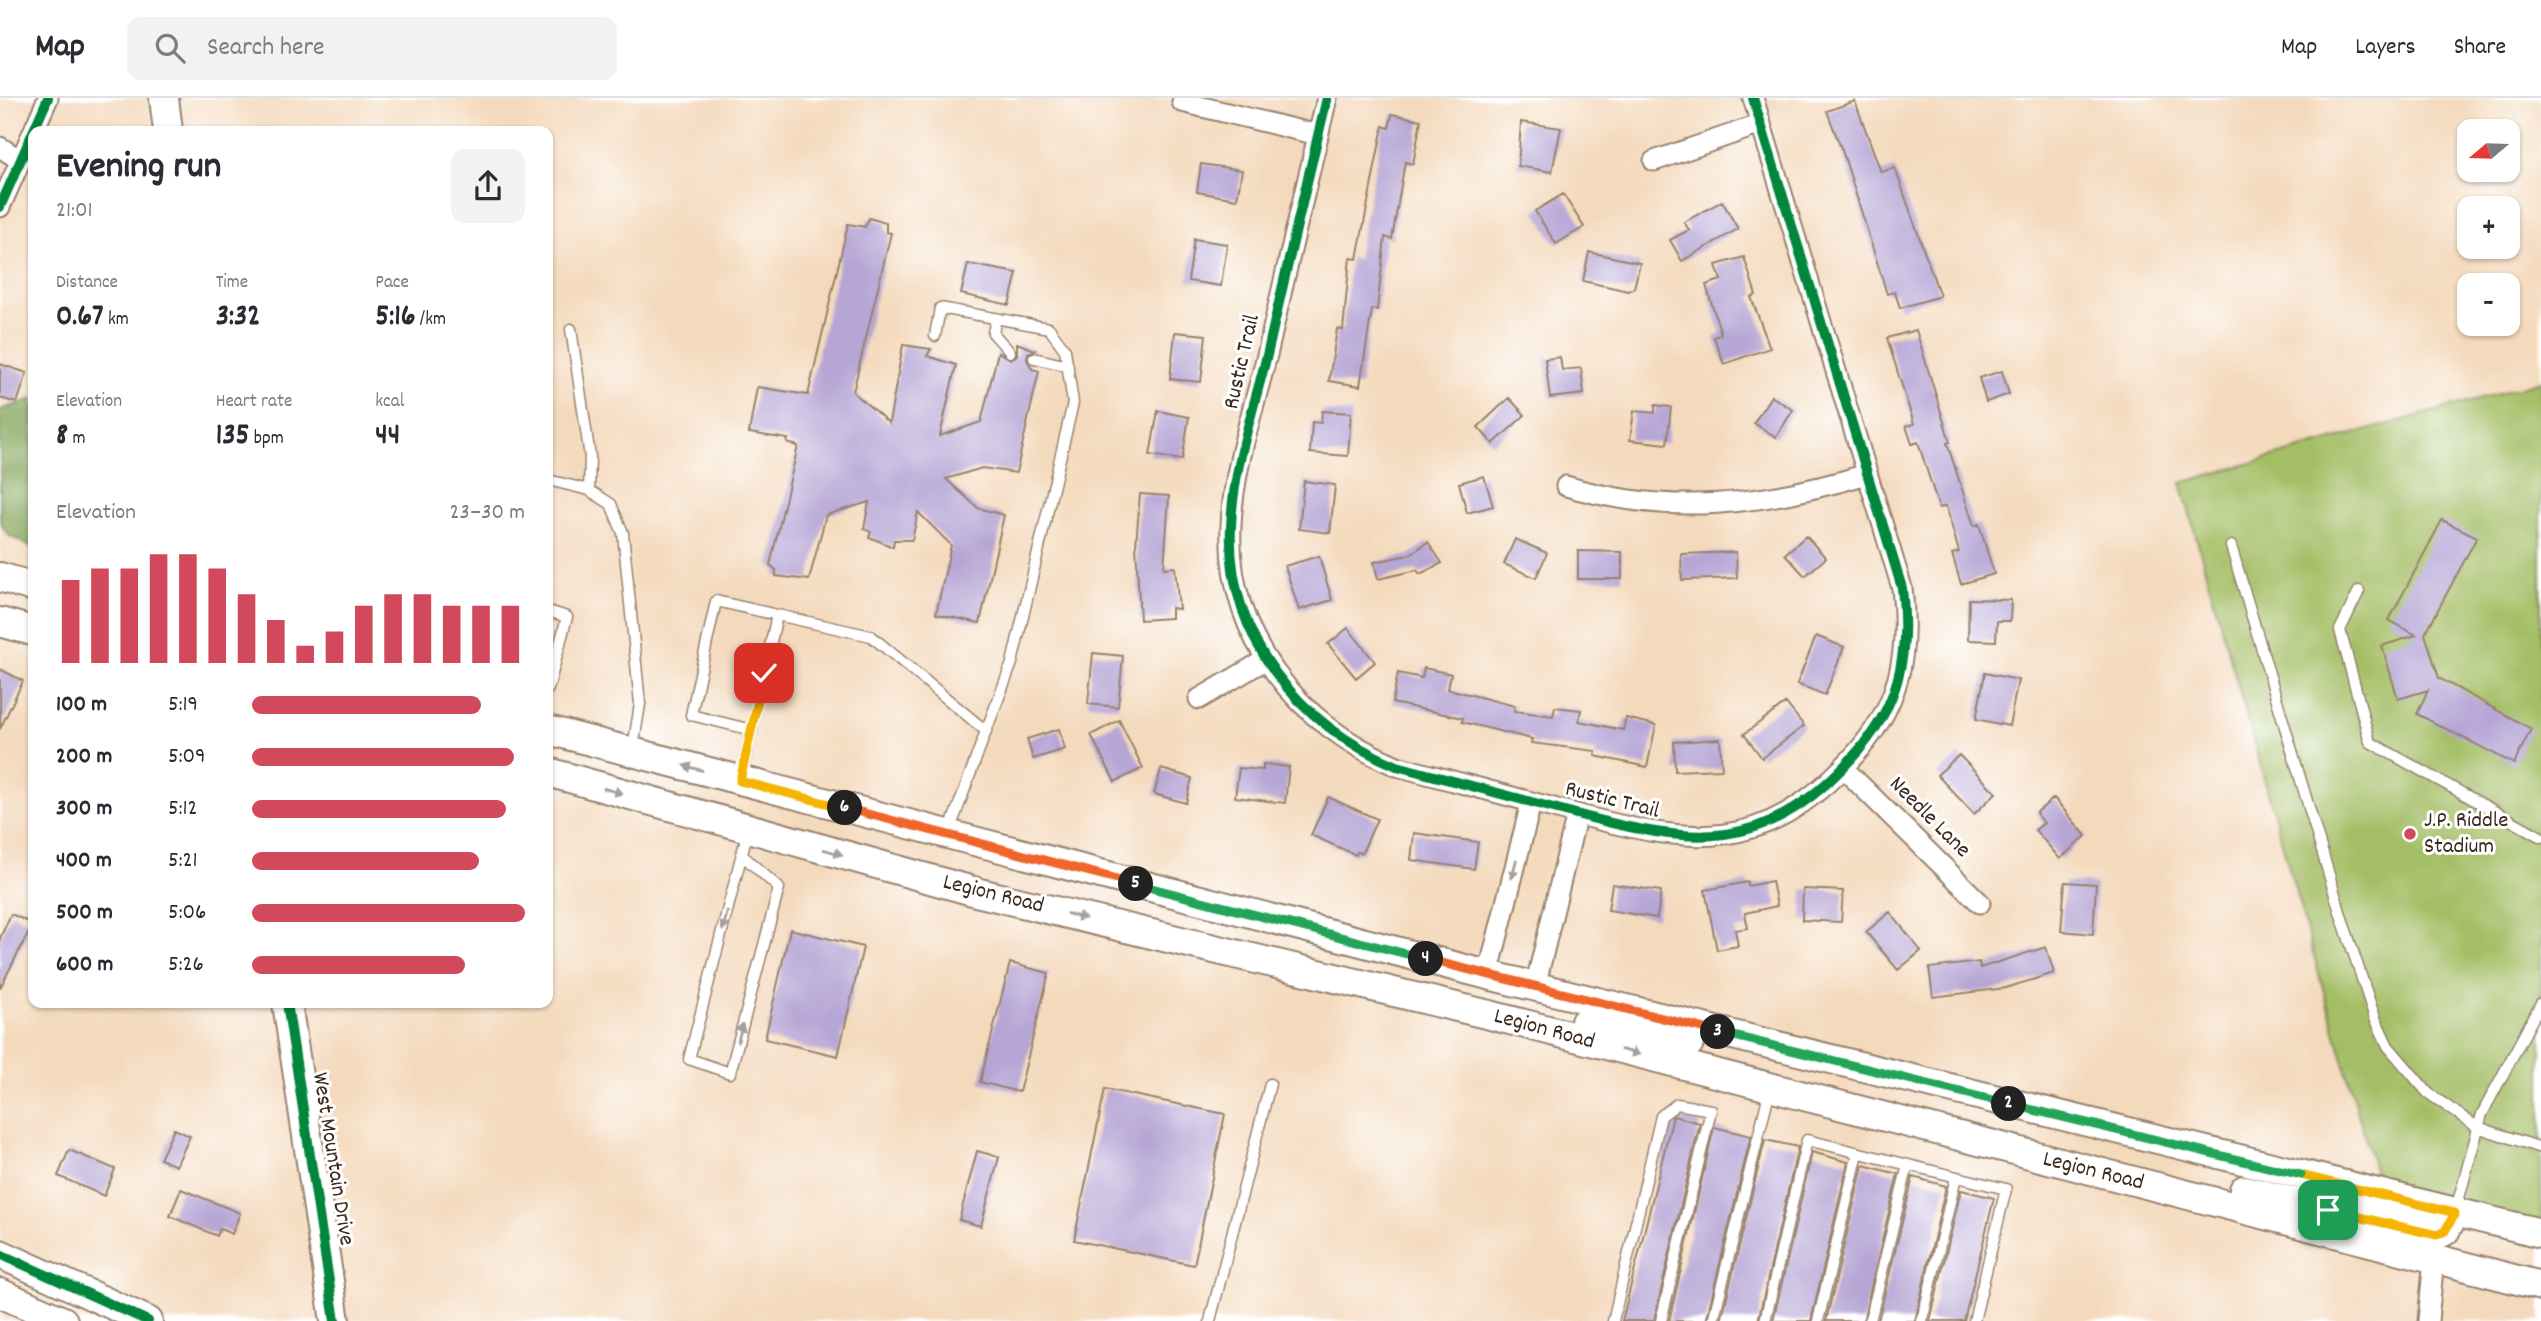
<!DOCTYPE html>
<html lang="en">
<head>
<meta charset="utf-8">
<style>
	body { margin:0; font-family:Dekko,sans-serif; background:#f2f2f3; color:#2b2b33; height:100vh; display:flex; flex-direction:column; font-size:26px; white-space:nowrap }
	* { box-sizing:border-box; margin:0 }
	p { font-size:23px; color:#7c7c81 }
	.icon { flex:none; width:38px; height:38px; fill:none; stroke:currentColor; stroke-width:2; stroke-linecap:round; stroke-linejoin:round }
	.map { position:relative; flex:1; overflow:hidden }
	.side { position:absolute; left:28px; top:28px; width:525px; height:882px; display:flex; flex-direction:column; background:#fff; border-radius:14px; box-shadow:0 2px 5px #0004 }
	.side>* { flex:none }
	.needle { width:46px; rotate:251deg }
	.tools { position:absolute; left:2457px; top:21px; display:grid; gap:14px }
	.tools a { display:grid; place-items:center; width:63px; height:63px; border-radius:14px; background:#fff; box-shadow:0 2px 5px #0004; font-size:35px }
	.pin { position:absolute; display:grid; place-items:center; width:60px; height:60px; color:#fff; margin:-30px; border-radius:14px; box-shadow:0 4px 10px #0006 }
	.km { position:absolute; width:35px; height:35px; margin:-18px; border-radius:50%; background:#222; color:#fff; font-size:19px; line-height:35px; text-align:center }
	.round { display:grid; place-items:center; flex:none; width:74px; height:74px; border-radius:14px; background:#f2f2f3 }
	.summary { display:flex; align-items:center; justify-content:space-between; height:119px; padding:0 28px }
	h1 { font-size:38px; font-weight:700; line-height:52px }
	.figures { display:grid; grid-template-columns:repeat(3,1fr); gap:10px; height:119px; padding:7px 28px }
	.figures div { display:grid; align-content:center }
	.figures b { font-size:30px; font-weight:700 }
	.figures small { font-size:19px; font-weight:400 }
	.figures p { font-size:19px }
	.chart { height:196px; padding:14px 28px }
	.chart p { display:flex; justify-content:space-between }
	.chart svg { width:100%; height:126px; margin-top:7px; stroke:#d1495b; stroke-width:6 }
	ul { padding:0 28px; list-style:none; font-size:23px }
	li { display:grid; grid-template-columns:112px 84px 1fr; align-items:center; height:52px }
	li i { height:18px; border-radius:9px; background:#d1495b }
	header { display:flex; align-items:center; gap:42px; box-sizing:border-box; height:98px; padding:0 35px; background:#fff; border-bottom:2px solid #e1e1e2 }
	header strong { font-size:33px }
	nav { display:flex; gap:38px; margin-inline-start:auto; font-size:24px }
	.search { width:490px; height:63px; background:#f2f2f3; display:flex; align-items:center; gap:18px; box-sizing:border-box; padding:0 24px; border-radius:14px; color:#7c7c81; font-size:26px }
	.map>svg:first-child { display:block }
	.green { fill:#a4be65; stroke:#707442; stroke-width:2 }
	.forest { fill:#83a55a; stroke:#5f683c; stroke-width:2 }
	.building { fill:#b6a6d5 }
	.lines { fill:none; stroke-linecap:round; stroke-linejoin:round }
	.lane-casing { stroke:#98826e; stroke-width:13 }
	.street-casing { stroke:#98826e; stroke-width:23 }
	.secondary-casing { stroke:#98826e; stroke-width:32 }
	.lane { stroke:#fff; stroke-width:10 }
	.street { stroke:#fff; stroke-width:19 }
	.secondary { stroke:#fff; stroke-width:28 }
	.cycleway-casing { stroke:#fff; stroke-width:15 }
	.cycleway { stroke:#00873e; stroke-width:10 }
	.oneway { fill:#a79f9a }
	.split-1-casing { stroke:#fff; stroke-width:14 }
	.split-2-casing { stroke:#fff; stroke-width:14 }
	.split-3-casing { stroke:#fff; stroke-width:14 }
	.split-4-casing { stroke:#fff; stroke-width:14 }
	.split-5-casing { stroke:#fff; stroke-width:14 }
	.split-6-casing { stroke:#fff; stroke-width:14 }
	.split-7-casing { stroke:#fff; stroke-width:14 }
	.split-1 { stroke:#f5b400; stroke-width:9 }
	.split-2 { stroke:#22a559; stroke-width:9 }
	.split-3 { stroke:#22a559; stroke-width:9 }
	.split-4 { stroke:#f0652b; stroke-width:9 }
	.split-5 { stroke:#22a559; stroke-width:9 }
	.split-6 { stroke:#f0652b; stroke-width:9 }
	.split-7 { stroke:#f5b400; stroke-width:9 }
	.poi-dot { fill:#d1495b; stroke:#fff; stroke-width:2.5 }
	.labels { text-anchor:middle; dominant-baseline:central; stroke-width:6; stroke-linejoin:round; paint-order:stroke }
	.street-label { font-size:23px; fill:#3b2a1e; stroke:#fff }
	.poi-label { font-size:23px; fill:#3b2a1e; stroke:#fff; text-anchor:start }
</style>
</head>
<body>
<header>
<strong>Map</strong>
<div class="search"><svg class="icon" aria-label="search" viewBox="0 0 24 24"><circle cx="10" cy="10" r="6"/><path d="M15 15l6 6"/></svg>Search here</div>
<nav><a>Map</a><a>Layers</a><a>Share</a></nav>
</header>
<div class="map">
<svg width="2541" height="1223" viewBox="0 0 2541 1223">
	<rect width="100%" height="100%" fill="#fff"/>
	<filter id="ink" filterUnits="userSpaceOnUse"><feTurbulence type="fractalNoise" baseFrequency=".0143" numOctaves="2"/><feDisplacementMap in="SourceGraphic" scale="14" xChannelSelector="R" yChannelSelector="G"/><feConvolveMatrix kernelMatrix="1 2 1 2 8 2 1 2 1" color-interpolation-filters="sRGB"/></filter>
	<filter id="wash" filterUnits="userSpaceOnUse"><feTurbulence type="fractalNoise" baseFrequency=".00686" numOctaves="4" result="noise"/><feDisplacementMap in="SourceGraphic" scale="28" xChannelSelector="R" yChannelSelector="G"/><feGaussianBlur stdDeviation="1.57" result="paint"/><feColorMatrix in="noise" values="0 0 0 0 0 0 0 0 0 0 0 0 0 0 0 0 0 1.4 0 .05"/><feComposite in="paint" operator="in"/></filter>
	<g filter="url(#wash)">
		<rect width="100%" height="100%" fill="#f4dabd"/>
		<path class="green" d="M2541,283V1125L2378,1086L2181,385Z"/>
		<path class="forest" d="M33,301V450L8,437L0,424V312Z"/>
		<g id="blocks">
			<path class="building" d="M1855,3L1881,74L1895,70L1940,198L1900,210L1895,194L1887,196L1844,58L1827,13Z
				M1392,16L1421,22L1413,66L1405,64L1392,141L1385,139L1377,212L1372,211L1360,288L1329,283L1337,231L1343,232L1350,160L1357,161L1383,28L1389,30Z
				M1521,24L1561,30L1552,74L1518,68Z
				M1201,66L1242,72L1237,101L1197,94Z
				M1563,96L1584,129L1556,146L1535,113Z
				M1722,103L1738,131L1682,163L1670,142L1689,132L1684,124Z
				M869,120L886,125V134L891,135L853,294L889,325L903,247L931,251L927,258L956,267L940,338L981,324L998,254L1011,261L1017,257V245L1035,252L1028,255L1027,261L1032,271L1039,273L1016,375L982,370L946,381L978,410L1004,417L980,525L936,516L951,447L918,414L912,442H894L893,449L869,439L871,434L864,431L869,404L826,417L809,482L776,478V472L770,467L798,348L787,345L788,341L749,335L757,289L808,297L848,126L865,129Z
				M1194,141L1227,146L1221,188L1188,183Z
				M1589,154L1640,165L1634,190L1628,193L1583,183Z
				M1744,159L1756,197L1751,199L1770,250L1724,266L1714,239L1721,236L1706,187L1721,182L1716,167Z
				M968,166L1017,175L1009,207L961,196Z
				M1916,232L1950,344L1947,345L1974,428L1979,426L1994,476L1961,486L1952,456L1959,454L1946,408L1939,410L1918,344L1912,346L1906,328L1914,326L1887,240Z
				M1175,234L1206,237L1201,284L1170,281Z
				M1560,259L1562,272L1581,270L1584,296L1550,300L1545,261Z
				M0,266L27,275L17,305L0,300Z
				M2002,273L2009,296L1986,304L1979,280Z
				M1771,298L1793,312L1776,339L1754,325Z
				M1509,300L1525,317L1493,346L1478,329Z
				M1655,307L1671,309L1667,346L1630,342L1634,313L1655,315Z
				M1158,313L1189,319L1182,362L1150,357Z
				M1322,313L1351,315L1348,358L1310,355L1312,324L1321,325Z
				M1484,378L1493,408L1467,415L1459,385Z
				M1304,383L1335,387L1330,435L1299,431Z
				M1140,396L1169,398L1164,470L1175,469L1179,511L1171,510V520L1140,522L1136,447Z
				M2442,422L2477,439L2425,536L2439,580L2531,631L2514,666L2417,616L2428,592L2398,601L2382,548L2416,537L2389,522Z
				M1806,438L1826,460L1805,478L1785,456Z
				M1515,441L1547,455L1536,480L1504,466Z
				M1428,444L1442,465L1420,476L1417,472L1378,481L1374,464L1409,457Z
				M1578,453L1622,454V481H1578Z
				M1736,454L1737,480L1682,482L1681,456Z
				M1319,458L1332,502L1299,512L1285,468Z
				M1969,501L2011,502L2010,523H1997L1996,543L1968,542Z
				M1348,530L1375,564L1356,580L1328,546Z
				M1816,538L1844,549L1825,597L1797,586Z
				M1093,555L1123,558L1118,609L1088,606Z
				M1424,570L1451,576L1448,591L1515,608L1514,613L1553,618L1555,609L1581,612L1579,623L1623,632L1626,620L1656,627L1647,669L1595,658L1596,653L1531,645L1532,641L1462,624L1463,620L1392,605L1398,575L1422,580Z
				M0,571L23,583L0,631Z
				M1985,575L2018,582L2009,628L1976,621Z
				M1786,605L1804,628L1762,660L1744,636Z
				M1119,622L1143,670L1115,684L1091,637Z
				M1059,631L1065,651L1033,661L1027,641Z
				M1720,641L1722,671L1675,673L1674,644Z
				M1959,657L1996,695L1974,716L1937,677Z
				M1263,666L1289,669L1285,705L1235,699L1239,670L1263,672Z
				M1161,671L1192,680L1186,705L1154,696Z
				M1328,699L1377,721L1362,755L1357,754L1356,757L1311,737Z
				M2054,700L2086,738L2060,761L2035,732L2044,725L2036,715Z
				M1414,735L1478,744L1474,771L1411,762Z
				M1772,783L1777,808L1745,815L1748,830L1735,832L1738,848L1717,852L1705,792L1748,784V788Z
				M2065,784L2096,786L2093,836L2061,833Z
				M1612,786L1661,793L1657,820L1608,812Z
				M1803,791L1843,793L1841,824L1802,822Z
				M1890,814L1921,853L1898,872L1866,834Z
				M11,816L33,826L0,890V840Z
				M790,831L863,849L838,958L765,941Z
				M2046,849L2054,875L2006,890L1933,899L1929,870L1979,864L1980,870Z
				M1010,865L1049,875L1019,994L980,984Z
				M1105,991L1225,1016L1194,1167L1074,1142Z
				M1673,1018L1700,1025L1654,1223H1622Z
				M1714,1029L1751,1038L1706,1223H1669Z
				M174,1031L190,1038L176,1068L160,1061Z
				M1765,1042L1798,1049L1758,1223H1721Z
				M69,1052L115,1071L104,1098L58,1078Z
				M977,1053L999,1059L981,1128L959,1122Z
				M1812,1054L1848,1064L1811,1223H1773Z
				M1863,1067L1898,1076L1863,1223H1826Z
				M1913,1079L1946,1088L1915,1223H1878Z
				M181,1091L240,1115L232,1136L220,1131L217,1138L170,1118Z
				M1961,1092L1994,1100L1964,1223H1930Z"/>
		</g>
	</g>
	<g filter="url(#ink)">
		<use href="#blocks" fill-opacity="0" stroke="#98826e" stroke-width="2"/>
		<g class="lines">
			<defs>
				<path id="lane" d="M996,220L993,235L1010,254
					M571,231L590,359L589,392
					M935,238L940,210L1049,230L1065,252L1073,305L1012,565L986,633
					M1034,260L1068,268
					M548,382L589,392L611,406L623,435L640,606L633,650
					M2231,448L2341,817L2375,920L2388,948L2428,995L2454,1013L2477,1029L2541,1050
					M2359,493L2340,532L2370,644L2541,739
					M548,513L567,519L548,591
					M777,517L871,538L986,633L949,734
					M741,679L777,517L716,503L691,617L752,632
					M742,757L779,790L730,975L689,961L748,732
					M2456,1111L2482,1016L2541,905
					M1210,1223L1270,986
					M1613,1223L1661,1018L1677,1006L1711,1012L1661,1223
					M1713,1223L1770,991
					M1765,1223L1807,1042L2006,1091L1974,1223
					M1818,1223L1858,1055
					M1870,1223L1908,1067
					M1922,1223L1956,1079"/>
				<path id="street" d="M1327,0C1307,84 1287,168 1268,253C1254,310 1233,370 1231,428C1226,539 1299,628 1397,668C1457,684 1517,700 1576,716C1692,747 1763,757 1851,661C1899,610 1910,558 1902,490L1753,0
					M1182,4L1318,37
					M0,49L20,62
					M1654,63L1761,26
					M0,109L48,0
					M1566,388C1671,419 1764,407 1867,376
					M1199,601L1265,562
					M1843,670L1980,805
					M1488,877L1531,705
					M1535,889L1577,716
					M2428,1223L2434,1160"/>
				<path id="secondary" d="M164,0L168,33
					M0,479L33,489
					M0,524L33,533
					M548,632L1488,877L2541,1135
					M548,674L980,795L1490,917L2541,1188
					M287,905L335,1223
					M1585,924L1689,945
					M2244,1092L2437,1137L2445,1133L2455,1115
					M0,1156L148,1223
					M0,1195L63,1223"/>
			</defs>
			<use href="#lane" class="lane-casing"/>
			<use href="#street" class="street-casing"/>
			<use href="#secondary" class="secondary-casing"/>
			<use href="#lane" class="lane"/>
			<use href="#street" class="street"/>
			<use href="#secondary" class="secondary"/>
			<defs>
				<path id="cycleway" d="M1327,0C1307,84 1287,168 1268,253C1254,310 1233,370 1231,428C1226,539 1299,628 1397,668C1457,684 1517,700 1576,716C1692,747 1763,757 1851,661C1899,610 1910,558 1902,490L1753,0
					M0,109L48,0
					M287,905L335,1223
					M0,1156L148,1223"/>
			</defs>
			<use href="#cycleway" class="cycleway-casing"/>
			<use href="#cycleway" class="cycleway"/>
		</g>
		<defs><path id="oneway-solid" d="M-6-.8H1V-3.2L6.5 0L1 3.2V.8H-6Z" transform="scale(1.75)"/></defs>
		<g class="oneway">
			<use href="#oneway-solid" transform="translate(693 670) rotate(-165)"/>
			<use href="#oneway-solid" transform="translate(613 693) rotate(16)"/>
			<use href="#oneway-solid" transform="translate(833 754) rotate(16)"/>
			<use href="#oneway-solid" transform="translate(1514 771) rotate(104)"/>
			<use href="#oneway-solid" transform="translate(1076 818) rotate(14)"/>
			<use href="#oneway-solid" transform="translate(725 823) rotate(105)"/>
			<use href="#oneway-solid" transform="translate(740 935) rotate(-75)"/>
			<use href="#oneway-solid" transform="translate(1630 954) rotate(15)"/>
		</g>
	</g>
	<g class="lines" filter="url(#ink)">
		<defs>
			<path id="split-1" d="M2301,1077L2455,1115L2445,1133L2437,1137L2328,1112"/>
			<path id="split-2" d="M2009,1006L2301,1077"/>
			<path id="split-3" d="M1718,934L2009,1006"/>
			<path id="split-4" d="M1426,861L1718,934"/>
			<path id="split-5" d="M1136,786L1426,861"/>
			<path id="split-6" d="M845,710L1136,786"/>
			<path id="split-7" d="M764,575L740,683L845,710"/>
		</defs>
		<use href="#split-1" class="split-1-casing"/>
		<use href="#split-2" class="split-2-casing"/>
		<use href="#split-3" class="split-3-casing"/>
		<use href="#split-4" class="split-4-casing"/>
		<use href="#split-5" class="split-5-casing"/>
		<use href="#split-6" class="split-6-casing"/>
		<use href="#split-7" class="split-7-casing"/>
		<use href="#split-1" class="split-1"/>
		<use href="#split-2" class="split-2"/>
		<use href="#split-3" class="split-3"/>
		<use href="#split-4" class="split-4"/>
		<use href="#split-5" class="split-5"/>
		<use href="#split-6" class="split-6"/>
		<use href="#split-7" class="split-7"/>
	</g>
	<circle class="poi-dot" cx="2410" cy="736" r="7"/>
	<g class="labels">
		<g class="street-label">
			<text transform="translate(1243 264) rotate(-77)">Rustic Trail</text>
			<text transform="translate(1612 703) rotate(14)">Rustic Trail</text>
			<text transform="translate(1929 720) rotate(45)">Needle Lane</text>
			<text transform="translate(993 797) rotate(14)">Legion Road</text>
			<text transform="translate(1544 932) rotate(15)">Legion Road</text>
			<text transform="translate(332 1061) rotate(81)">West Mountain Drive</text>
			<text transform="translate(2093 1074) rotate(14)">Legion Road</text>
		</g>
		<g class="poi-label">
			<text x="2424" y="723">J.P. Riddle<tspan x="2424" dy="26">Stadium</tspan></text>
		</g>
	</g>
</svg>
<div class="tools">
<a><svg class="needle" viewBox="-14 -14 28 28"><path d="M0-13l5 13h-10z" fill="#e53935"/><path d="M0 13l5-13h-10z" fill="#7c7c81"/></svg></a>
<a>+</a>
<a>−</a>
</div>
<div class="pin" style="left:2328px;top:1112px;background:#1e9e55"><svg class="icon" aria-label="arrive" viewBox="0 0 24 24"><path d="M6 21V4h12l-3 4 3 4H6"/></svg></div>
<div class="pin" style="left:764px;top:575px;background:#d93025"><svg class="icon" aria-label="check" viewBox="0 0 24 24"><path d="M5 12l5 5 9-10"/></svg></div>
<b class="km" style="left:2009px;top:1006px">2</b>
<b class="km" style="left:1718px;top:934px">3</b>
<b class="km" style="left:1426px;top:861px">4</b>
<b class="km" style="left:1136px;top:786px">5</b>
<b class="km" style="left:845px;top:710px">6</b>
<section class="side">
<div class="summary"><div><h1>Evening run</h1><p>21:01</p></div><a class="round"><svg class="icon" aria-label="share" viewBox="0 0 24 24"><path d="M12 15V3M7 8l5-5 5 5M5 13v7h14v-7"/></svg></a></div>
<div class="figures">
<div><p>Distance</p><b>0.67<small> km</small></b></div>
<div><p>Time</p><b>3:32</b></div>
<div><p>Pace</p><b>5:16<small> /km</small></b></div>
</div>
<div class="figures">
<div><p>Elevation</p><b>8<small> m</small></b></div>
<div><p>Heart rate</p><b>135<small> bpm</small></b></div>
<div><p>kcal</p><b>44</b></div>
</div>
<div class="chart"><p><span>Elevation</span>23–30 m</p>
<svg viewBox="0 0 160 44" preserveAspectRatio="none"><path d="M5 44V15M15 44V11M25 44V11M35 44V6M45 44V6M55 44V11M65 44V20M75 44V29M85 44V38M95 44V33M105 44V24M115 44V20M125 44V20M135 44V24M145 44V24M155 44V24"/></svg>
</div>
<ul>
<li><b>100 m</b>5:19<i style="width:84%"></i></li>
<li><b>200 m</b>5:09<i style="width:96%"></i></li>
<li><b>300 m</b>5:12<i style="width:93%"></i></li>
<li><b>400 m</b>5:21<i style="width:83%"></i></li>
<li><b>500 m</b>5:06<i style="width:100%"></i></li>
<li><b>600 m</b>5:26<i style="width:78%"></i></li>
</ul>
</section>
</div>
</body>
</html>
